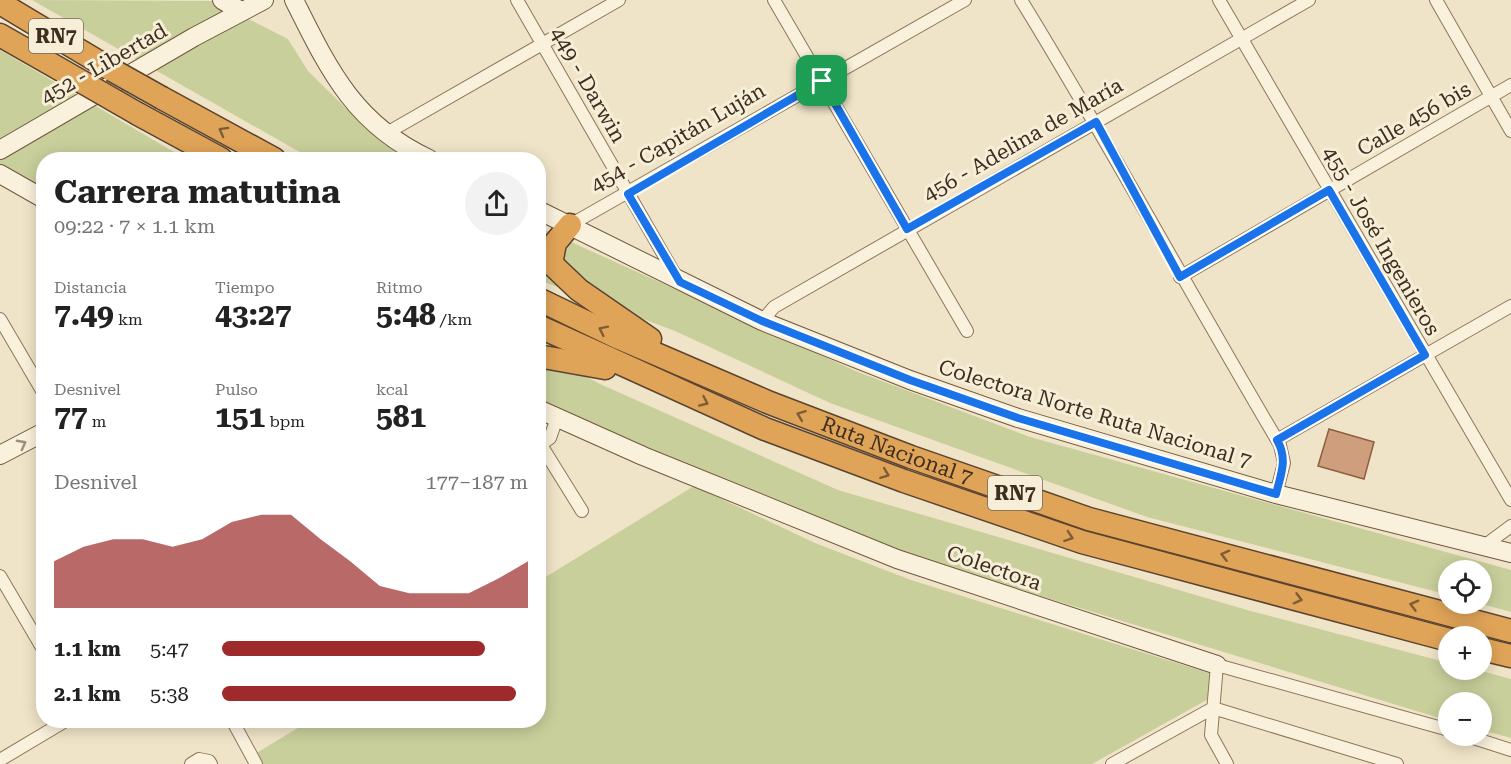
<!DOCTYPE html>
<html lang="es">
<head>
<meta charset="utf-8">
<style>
	body { margin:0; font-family:"Roboto Serif",serif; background:#f2f2f2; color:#222; height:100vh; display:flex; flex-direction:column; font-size:22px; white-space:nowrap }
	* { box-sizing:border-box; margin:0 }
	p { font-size:20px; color:#767676 }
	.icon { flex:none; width:33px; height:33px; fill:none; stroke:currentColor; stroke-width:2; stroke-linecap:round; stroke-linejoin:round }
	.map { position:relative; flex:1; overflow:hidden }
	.drawer { position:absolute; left:36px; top:152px; width:510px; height:576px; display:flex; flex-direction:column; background:#fff; border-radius:24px; box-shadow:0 3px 15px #0003 }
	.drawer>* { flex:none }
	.tools { position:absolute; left:1438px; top:560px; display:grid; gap:12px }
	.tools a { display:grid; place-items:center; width:54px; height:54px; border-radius:50%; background:#fff; box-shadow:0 3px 15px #0003; font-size:30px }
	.pin { position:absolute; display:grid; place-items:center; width:51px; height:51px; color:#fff; margin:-26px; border-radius:12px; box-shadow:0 3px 9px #0006 }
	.round { display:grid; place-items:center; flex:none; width:63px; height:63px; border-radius:32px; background:#f2f2f2 }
	.headline { display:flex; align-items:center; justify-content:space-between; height:102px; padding:0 18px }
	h1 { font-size:33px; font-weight:700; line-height:45px }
	.metrics { display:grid; grid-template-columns:repeat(3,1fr); gap:9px; height:102px; padding:6px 18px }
	.metrics div { display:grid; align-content:center }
	.metrics b { font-size:30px; font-weight:700 }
	.metrics small { font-size:16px; font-weight:400 }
	.metrics p { font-size:16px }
	.chart { height:168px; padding:12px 18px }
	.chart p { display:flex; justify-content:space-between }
	.chart svg { width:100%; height:108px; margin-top:6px; fill:#9e2a2b; opacity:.7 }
	ul { padding:0 18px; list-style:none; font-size:20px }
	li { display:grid; grid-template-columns:96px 72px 1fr; align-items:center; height:45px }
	li i { height:15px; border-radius:8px; background:#9e2a2b }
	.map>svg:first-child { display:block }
	.grass { fill:#c9cf9b }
	.building { fill:#cf9f7d; stroke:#8d5f41; stroke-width:1.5 }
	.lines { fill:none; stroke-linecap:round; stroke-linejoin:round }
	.street-casing { stroke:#8d765c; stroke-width:14 }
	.secondary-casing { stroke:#6f573f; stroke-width:20 }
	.highway-casing { stroke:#5b4430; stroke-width:25 }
	.street { stroke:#faf1dc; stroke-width:12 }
	.secondary { stroke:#faf1dc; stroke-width:18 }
	.highway { stroke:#e0a458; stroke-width:22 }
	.highway-bridge-casing { stroke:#5b4430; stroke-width:25; stroke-linecap:butt }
	.highway-bridge { stroke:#e0a458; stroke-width:22 }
	.oneway { stroke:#7e5d36 }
	.oneway2 { stroke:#9c907e }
	.route-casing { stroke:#fff; stroke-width:12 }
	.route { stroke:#1a73e8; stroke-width:8 }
	.labels { text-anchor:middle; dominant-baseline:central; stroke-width:6; stroke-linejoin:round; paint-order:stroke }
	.shield { fill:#f7eed8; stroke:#756857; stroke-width:1.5 }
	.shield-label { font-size:20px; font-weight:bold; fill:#3d2e20 }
	.street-label { font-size:21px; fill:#3d2e20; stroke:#f7eed8 }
</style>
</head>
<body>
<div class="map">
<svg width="1511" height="764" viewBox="0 0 1511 764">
	<rect width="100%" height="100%" fill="#f0e4c8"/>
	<path class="grass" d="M32,0L213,1L288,39L308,71L361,123L414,159H312Z
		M0,50L169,149L187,159H44L43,190L0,167Z
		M538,227L858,372L1030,437L1511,570V612L1478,603H1482V570H1449V595L1147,517L830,403L675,331L539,280Z
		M538,351L600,384L838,490L1247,610L1449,663V669H1474L1511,679V738L1482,730V702H1449V721L903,554L643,448L539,402Z
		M694,486L815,543L911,580L1212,674V697L1092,764H254L250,757L311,720H538L539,581Z"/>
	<path class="building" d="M1329,429L1374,442L1364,479L1318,466Z"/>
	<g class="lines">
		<defs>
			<path id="street" d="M517,0L677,278
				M774,0L967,331
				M1021,0C1111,146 1192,297 1280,445L1284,463L1276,494
				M1219,0L1511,500
				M1436,0L1511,131
				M385,134L619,0
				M570,225L965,0
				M1180,277L1511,85
				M0,319L44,394
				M762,321L774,307L1309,0
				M1277,440L1511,306
				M541,445L582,511
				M538,447L550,438L557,418
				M1484,546L1511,526
				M0,576L44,651
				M1213,708L1397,764
				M232,720L256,764
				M1464,735L1511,750
				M0,760L67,720
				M191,764L199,759L209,761L211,764
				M1112,764L1213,708
				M1227,764L1211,735L1217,665L1449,730"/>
			<path id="secondary" d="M222,0L241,11
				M294,0C329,70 354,124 429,159
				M0,150L194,37L264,0
				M0,174L44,199
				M538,210L762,321L910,380L1018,418L1276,494L1511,553
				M538,409L643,456L897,559L1217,665
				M0,455L44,432"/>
			<g id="highway">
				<path d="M0,3L112,70"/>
				<path d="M0,35L84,83"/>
				<path d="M162,98L274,159"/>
				<path d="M138,114L221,159"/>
				<path d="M538,251L579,290L650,339"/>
				<path d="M551,264L555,243L570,225"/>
				<path id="s1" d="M538,299L619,338L770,403L911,457L1089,519L1511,631"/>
				<path d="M538,326L765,429L904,481L1082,542L1449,640"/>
				<path d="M538,356L605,368"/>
				<path d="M1482,649L1511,656"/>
			</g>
		</defs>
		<use href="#street" class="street-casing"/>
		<use href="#secondary" class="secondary-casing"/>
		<use href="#highway" class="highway-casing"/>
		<use href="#street" class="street"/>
		<use href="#secondary" class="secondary"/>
		<use href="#highway" class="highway"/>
		<defs>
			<path id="highway-bridge" d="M112,70L162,98
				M84,83L138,114"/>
		</defs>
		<use href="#highway-bridge" class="highway-bridge-casing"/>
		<use href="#highway-bridge" class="highway-bridge"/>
	</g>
	<defs><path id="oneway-chevron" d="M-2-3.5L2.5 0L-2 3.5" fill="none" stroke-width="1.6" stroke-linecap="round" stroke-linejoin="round" transform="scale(1.5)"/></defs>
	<g class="oneway">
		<use href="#oneway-chevron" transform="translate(223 131) rotate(-151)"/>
		<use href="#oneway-chevron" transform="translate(603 330) rotate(-154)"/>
		<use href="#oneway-chevron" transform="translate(704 402) rotate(24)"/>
		<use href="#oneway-chevron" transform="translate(801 415) rotate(-159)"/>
		<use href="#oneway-chevron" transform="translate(885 474) rotate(21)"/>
		<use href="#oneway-chevron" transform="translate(1069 537) rotate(19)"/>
		<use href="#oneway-chevron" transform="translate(1225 555) rotate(-165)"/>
		<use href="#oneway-chevron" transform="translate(1298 599) rotate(15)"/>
		<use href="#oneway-chevron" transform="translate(1414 605) rotate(-165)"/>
	</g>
	<use class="oneway2" href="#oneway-chevron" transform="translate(22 444) rotate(-28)"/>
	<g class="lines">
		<defs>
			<path id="route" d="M822,81L907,229L1096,122L1180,277L1329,190L1425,355L1277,440C1288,459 1281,474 1276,494L1018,418L910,380L762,321L680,282L628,194Z"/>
		</defs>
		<use href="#route" class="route-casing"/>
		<use href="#route" class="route"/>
	</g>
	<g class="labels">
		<g class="shield">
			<rect x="29" y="19" width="54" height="34" rx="4.5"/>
			<rect x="988" y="476" width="54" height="34" rx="4.5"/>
		</g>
		<g class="shield-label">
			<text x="56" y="36">RN7</text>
			<text x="1015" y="493">RN7</text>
		</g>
		<g class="street-label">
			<text transform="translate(104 64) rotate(-30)">452 - Libertad</text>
			<text transform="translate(588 85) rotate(60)">449 - Darwin</text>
			<text transform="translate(1414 119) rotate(-30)">Calle 456 bis</text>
			<text transform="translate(678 138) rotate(-30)">454 - Capitán Luján</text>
			<text transform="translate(1023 140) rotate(-30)">456 - Adelina de María</text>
			<text transform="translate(1381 241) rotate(60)">455 - José Ingenieros</text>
			<text transform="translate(1095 414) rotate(17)">Colectora Norte Ruta Nacional 7</text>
			<text stroke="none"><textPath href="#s1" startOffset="390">Ruta Nacional 7</textPath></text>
			<text transform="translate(994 568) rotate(19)">Colectora</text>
		</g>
	</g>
</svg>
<div class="tools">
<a><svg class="icon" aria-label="locate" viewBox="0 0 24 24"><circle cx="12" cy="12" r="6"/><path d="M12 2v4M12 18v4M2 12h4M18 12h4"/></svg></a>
<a>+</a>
<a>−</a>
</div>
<div class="pin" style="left:822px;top:81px;background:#1e9e55"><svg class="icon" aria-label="arrive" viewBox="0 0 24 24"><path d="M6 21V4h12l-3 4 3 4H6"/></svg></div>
<section class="drawer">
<div class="headline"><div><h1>Carrera matutina</h1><p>09:22 · 7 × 1.1 km</p></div><a class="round"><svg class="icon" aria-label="share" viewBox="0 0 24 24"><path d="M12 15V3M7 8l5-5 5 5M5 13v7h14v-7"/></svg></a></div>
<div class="metrics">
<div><p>Distancia</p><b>7.49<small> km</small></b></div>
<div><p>Tiempo</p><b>43:27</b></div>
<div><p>Ritmo</p><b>5:48<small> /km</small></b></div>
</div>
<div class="metrics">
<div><p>Desnivel</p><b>77<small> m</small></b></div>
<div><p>Pulso</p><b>151<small> bpm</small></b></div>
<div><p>kcal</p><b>581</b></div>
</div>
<div class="chart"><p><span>Desnivel</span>177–187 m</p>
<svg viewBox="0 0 160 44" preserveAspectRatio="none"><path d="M0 44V25L10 19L20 16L30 16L40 19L50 16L60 9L70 6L80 6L90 16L100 25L110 35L120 38L130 38L140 38L150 32L160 25V44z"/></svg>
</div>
<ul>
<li><b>1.1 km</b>5:47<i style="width:86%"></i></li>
<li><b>2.1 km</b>5:38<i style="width:96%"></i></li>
</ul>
</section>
</div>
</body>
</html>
